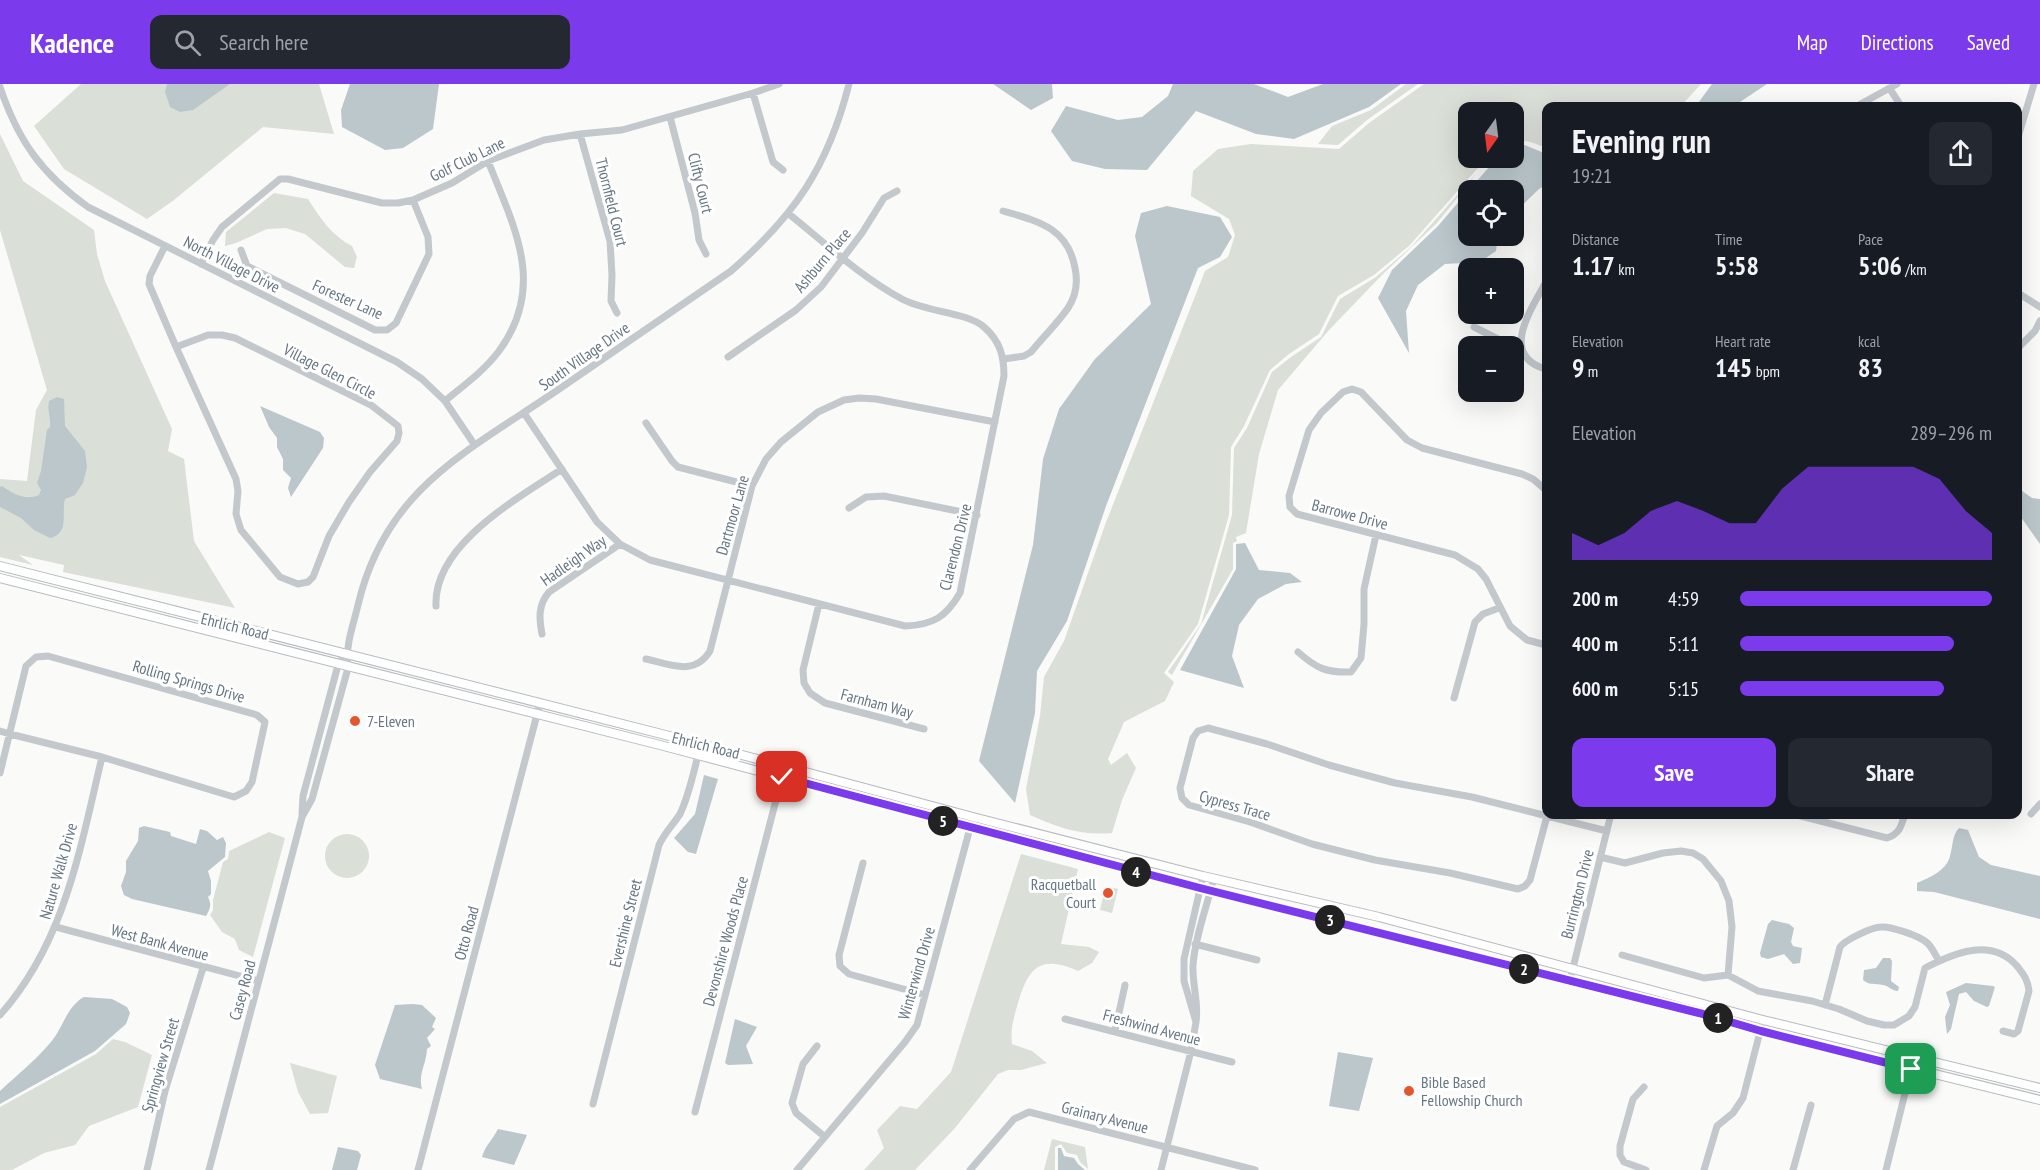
<!DOCTYPE html>
<html lang="en">
<head>
<meta charset="utf-8">
<style>
	body { margin:0; font-family:"PT Sans Narrow",sans-serif; background:#242831; color:#f1f3f6; height:100vh; display:flex; flex-direction:column; font-size:22px; white-space:nowrap }
	* { box-sizing:border-box; margin:0 }
	p { font-size:20px; color:#9ea1a6 }
	.icon { flex:none; width:33px; height:33px; fill:none; stroke:currentColor; stroke-width:2; stroke-linecap:round; stroke-linejoin:round }
	.map { position:relative; flex:1; overflow:hidden }
	.side { position:absolute; left:1542px; top:18px; width:480px; height:717px; display:flex; flex-direction:column; background:#171b24; border-radius:12px; box-shadow:0 6px 24px #0002 }
	.side>* { flex:none }
	.needle { width:39px; rotate:194deg }
	.fabs { position:absolute; left:1458px; top:18px; display:grid; gap:12px }
	.fabs a { display:grid; place-items:center; width:66px; height:66px; border-radius:12px; background:#171b24; box-shadow:0 6px 24px #0002; font-size:30px }
	.pin { position:absolute; display:grid; place-items:center; width:51px; height:51px; color:#fff; margin:-26px; border-radius:12px; box-shadow:0 3px 9px #0006 }
	.km { position:absolute; width:30px; height:30px; margin:-15px; border-radius:50%; background:#222; color:#fff; font-size:16px; line-height:30px; text-align:center }
	.round { display:grid; place-items:center; flex:none; width:63px; height:63px; border-radius:12px; background:#242831 }
	.head { display:flex; align-items:center; justify-content:space-between; height:102px; padding:0 30px }
	h1 { font-size:33px; font-weight:700; line-height:45px }
	.figures { display:grid; grid-template-columns:repeat(3,1fr); gap:9px; height:102px; padding:6px 30px }
	.figures div { display:grid; align-content:center }
	.figures b { font-size:26px; font-weight:700 }
	.figures small { font-size:16px; font-weight:400 }
	.figures p { font-size:16px }
	.chart { height:168px; padding:12px 30px }
	.chart p { display:flex; justify-content:space-between }
	.chart svg { width:100%; height:108px; margin-top:6px; fill:#7c3aed; opacity:.7 }
	.button { display:flex; gap:12px; margin-top:auto; padding:12px 30px }
	.button a { flex:1; height:69px; border-radius:12px; background:#7c3aed; color:#fff; font-size:24px; font-weight:700; line-height:69px; text-align:center }
	.button a+a { background:#242831; color:#f1f3f6 }
	ul { padding:0 30px; list-style:none; font-size:20px }
	li { display:grid; grid-template-columns:96px 72px 1fr; align-items:center; height:45px }
	li i { height:15px; border-radius:8px; background:#7c3aed }
	header { display:flex; align-items:center; gap:36px; box-sizing:border-box; height:84px; padding:0 30px; background:#7c3aed; color:#fff }
	header strong { font-size:28px }
	nav { display:flex; gap:33px; margin-inline-start:auto; font-size:21px }
	.search { width:420px; height:54px; background:#242831; display:flex; align-items:center; gap:15px; box-sizing:border-box; padding:0 21px; border-radius:12px; color:#9ea1a6; font-size:22px }
	.map>svg:first-child { display:block }
	.green { fill:#dadfd7 }
	.water { fill:#bbc7cb }
	.lines { fill:none; stroke-linecap:round; stroke-linejoin:round }
	.major-casing { stroke:#b5babe; stroke-width:10 }
	.minor { stroke:#c3c8cc; stroke-width:7 }
	.major { stroke:#fff; stroke-width:8 }
	.route-casing { stroke:#fff; stroke-width:12 }
	.route { stroke:#7c3aed; stroke-width:8 }
	.poi-dot { fill:#e4572e; stroke:#fff; stroke-width:2 }
	.labels { text-anchor:middle; dominant-baseline:central; stroke-width:6; stroke-linejoin:round; paint-order:stroke }
	.street-label { font-size:16px; fill:#657683; stroke:#fff }
	.poi-label { font-size:16px; fill:#657683; stroke:#fff; text-anchor:start }
</style>
</head>
<body>
<header>
<strong>Kadence</strong>
<div class="search"><svg class="icon" aria-label="search" viewBox="0 0 24 24"><circle cx="10" cy="10" r="6"/><path d="M15 15l6 6"/></svg>Search here</div>
<nav><a>Map</a><a>Directions</a><a>Saved</a></nav>
</header>
<div class="map">
<svg width="2040" height="1086" viewBox="0 0 2040 1086">
	<rect width="100%" height="100%" fill="#fafaf8"/>
	<path class="green" d="M81,0H319L334,50L263,43L174,116L147,135L64,85L34,42Z
		M1406,0H1418L1367,36L1338,61L1318,60L1332,42L1371,26Z
		M1424,0H1701L1681,22H1546V64C1536,60 1524,54 1514,58V28H1468V74H1490L1476,86L1410,161L1374,191L1338,212L1319,250L1289,270L1270,286L1244,342L1231,363L1229,431L1198,540L1164,589L1174,598L1165,617L1124,638L1108,675L1111,681L1127,669L1136,684L1122,716L1112,749C1082,752 1056,743 1030,731L1026,705L1040,632L1044,593L1064,557L1105,441L1205,187L1228,173L1235,151L1229,135L1191,112L1193,87L1218,65L1251,60L1339,65L1369,39Z
		M0,50L23,97L94,146L97,170L105,197L172,345L168,367L184,375L194,457L235,524L63,488L64,481L19,471L33,481L0,473V395L27,397L36,326L47,306L0,146Z
		M1477,89L1437,139L1382,191L1329,246L1278,306L1259,370L1246,449L1236,453L1237,457L1233,459V485L1172,591L1168,588L1201,540L1232,431L1234,364L1247,344L1272,288L1291,273L1321,253L1340,215L1376,193L1411,163Z
		M274,109L308,115C320,134 332,152 352,162L357,173L354,184L345,183L305,150L286,144L267,145L236,159L225,162L226,148Z
		M269,748L285,754L253,873L239,866L235,855L222,848L210,831L213,826V816L223,778L228,775L229,767Z
		M325 772a22 22 0 1 1 44 0a22 22 0 1 1-44 0Z
		M1021,770L1078,785L1061,860L1089,863L1099,868L1092,879L1078,887C1041,871 1029,882 1018,919C1014,933 1010,945 1012,960L1032,967L1047,979L1021,986H1008L998,990L955,1044L915,1086H864L884,1064L877,1046L900,1022L917,1025L951,988Z
		M1106,802L1118,805L1112,829L1100,826Z
		M113,955L125,958L152,971L138,1023L89,1042L75,1061L44,1069L12,1086H0V1023L96,970Z
		M290,979L337,992L328,1029L310,1030L298,1008Z
		M1052,1055L1085,1063L1088,1085L1080,1078L1077,1071L1067,1069L1061,1060L1055,1063V1086H1044Z"/>
	<path class="water" d="M167,0H230L193,26L180,28L170,23L165,8Z
		M350,0H439L433,45L403,64L385,66L342,43L341,26Z
		M993,0H1052L1053,14L1031,26Z
		M1173,0H1254L1288,13L1323,0H1401L1369,23L1294,55L1256,50L1196,27L1147,86L1105,85L1072,77L1051,47L1066,22L1118,36L1142,33L1168,12Z
		M1712,0H1767L1734,22H1696Z
		M1522,60L1544,69L1546,72V101L1539,105L1514,129V106H1469L1497,74H1514V64Z
		M1468,107V152H1498L1496,167L1480,178L1445,180L1418,201L1406,227L1409,269L1378,214L1392,186L1438,142Z
		M1167,122L1220,133L1232,153L1220,173L1198,184L1106,422L1067,537L1037,587L1035,629L1015,719L979,677L1033,461L1043,375L1059,325L1095,275L1151,220L1135,152L1141,129Z
		M57,313L64,315L65,342L85,367L87,383L83,399L75,411L65,415C61,430 70,449 50,454L34,446L21,434L0,423V403L2,402C14,410 25,417 39,411L41,406L37,399L41,387L47,346L50,343C51,333 47,328 49,317Z
		M260,322L320,348L324,354L323,364L291,413L288,404L291,394L283,386V375L277,363V354L269,343Z
		M2018,404L2032,414L2040,415V460L2018,429Z
		M1245,459L1259,486L1290,489L1302,498L1286,500L1258,515L1239,541L1232,572L1244,604L1180,586L1236,485V460Z
		M704,691L718,695L696,770L688,768L674,754L695,730Z
		M144,742L170,748L171,752L196,760L200,745L207,747L217,756L223,753L226,759L225,773L208,787L211,797V810L208,813C212,821 210,825 206,832L132,815L124,811L121,802L126,788V777L138,757L139,744Z
		M1959,744L1968,746L1979,773L1991,781L2040,792V835L1934,808L1917,807V799C1929,794 1947,786 1950,772C1953,762 1952,751 1959,744Z
		M1772,836L1789,840L1794,844L1791,858L1793,862L1802,864L1800,879L1793,880L1784,870L1768,875L1761,873L1760,869L1768,840Z
		M1883,874H1890L1892,877L1891,897L1899,903L1898,907C1892,907 1889,902 1883,901C1875,899 1870,902 1863,896L1864,886L1876,884Z
		M1966,899L1993,902L1995,903L1989,922L1987,923L1974,917L1966,908L1959,910L1951,945L1947,950L1945,933L1950,921L1946,908Z
		M84,913L112,915L127,923L130,929L126,940L95,967L0,1020V1007C17,991 36,976 51,958C63,944 67,922 84,913Z
		M413,920L422,921L436,934L432,943L435,945L427,954L431,962L427,965C426,982 418,989 422,1005L380,995L375,981L395,921Z
		M735,935L757,943L746,962L753,980L728,981L725,979Z
		M1338,968L1373,974L1359,1027L1329,1022Z
		M498,1045L527,1051L514,1081L482,1073C486,1060 492,1057 498,1045Z
		M338,1063L358,1067L361,1071L357,1086H332Z
		M1058,1064H1061L1064,1072L1074,1074L1078,1080L1085,1086H1058Z"/>
	<g class="lines">
		<defs>
			<path id="major" d="M0,482L701,660L973,733L1203,792L1379,833L1763,936L2040,1004
				M0,494L660,661L1200,804L1374,847L1703,930L1761,947L2040,1016"/>
		</defs>
		<use href="#major" class="major-casing"/>
		<path class="minor" d="M0,3C18,57 42,90 88,123L397,278L422,295L445,317L474,360
			M1890,5L1901,22
			M753,9L773,78L783,86
			M1857,22L1897,0
			M670,33L695,129L699,156L706,170
			M580,50L610,157L612,191L611,217L617,229
			M2018,53L2034,0
			M1003,127C1038,137 1068,144 1075,184C1078,198 1076,212 1068,224C1057,240 1043,253 1031,268L1024,272L1004,275
			M165,162L150,192L149,200L176,263
			M241,166L247,182L375,246H387L396,239L429,170L428,153L413,116
			M201,180L213,156L222,143L280,95H288L382,119H398L413,116L452,99L488,77L544,56L580,50L622,46L753,9L779,0
			M1546,198C1532,224 1498,272 1546,285
			M2018,209L2040,223
			M1474,243L1502,257H1520
			M208,251H222L235,254L371,321L398,342L399,349L397,357L370,388L349,418L329,452L313,493L308,498L298,500L280,493L241,446L236,430L238,407L236,395L176,263Z
			M2018,264L2035,247L2040,237
			M728,273L796,226L821,203L862,149L884,114L897,107
			M445,317C463,302 484,287 499,267C547,202 514,143 488,77
			M524,329L597,438L620,460L650,476L905,542C933,541 946,533 960,509L1004,292C1004,272 1000,257 984,243C967,228 925,228 902,215C861,193 825,159 789,130
			M646,339L672,377L678,383L752,402
			M1546,406L1533,395L1522,390L1422,364L1407,356L1361,308L1352,305L1343,308L1321,329L1309,346L1289,412L1290,423L1297,430L1455,471L1478,485L1486,495L1510,542L1527,556L1546,561
			M849,424L866,413L884,412L977,431
			M819,520L803,586L804,599L810,609L825,619L924,645
			M436,522C433,461 518,414 562,385
			M542,550C539,534 538,521 549,508L620,460
			M1298,568C1316,584 1326,589 1351,588L1361,574L1364,540V505L1376,451
			M646,575C670,580 694,593 710,567L752,402L766,375L781,358L818,328L844,316L859,314L876,315L995,338
			M1454,614L1475,538L1483,530L1499,524
			M1208,644L1267,660L1329,681L1395,699L1472,713L1547,732L1530,796L1525,802L1518,805L1450,789L1375,776L1312,760L1250,738L1189,721L1182,714L1180,704L1193,654L1198,647Z
			M0,647L10,650L102,673L234,713L246,707L252,698L265,638L257,631L48,572L36,573L26,582L0,689
			M302,730L303,712L338,581L341,576
			M1793,730L1887,754C1900,750 1901,742 1905,730
			M2031,730L2040,720
			M1547,732L1607,747
			M1600,773L1625,779L1663,769L1681,767L1693,769L1703,775L1721,797L1729,817L1732,843L1728,891
			M863,779L839,871L840,882L849,890L925,911
			M1203,792L1184,875V897L1196,938C1199,919 1192,900 1193,881C1195,853 1207,822 1214,794
			M56,843L258,897
			M1195,860L1257,876
			M1622,871L1704,894L1728,891L1758,907L1812,917L1839,925L1867,937L1884,941H1894L1909,932L1915,923L1925,884C1954,869 1991,853 2017,882C2024,891 2028,896 2029,907L2018,947L2014,950L2003,947
			M1570,896L1611,730
			M1825,921L1840,863C1845,856 1872,843 1881,843C1891,842 1919,852 1926,858C1932,862 1935,871 1939,877
			M0,931C65,858 80,765 102,673
			M1065,935L1232,978
			M1115,947L1125,901
			M817,962L803,980L792,1019L796,1029L825,1053
			M1644,1003L1633,1015L1620,1062V1071L1624,1078L1646,1086
			M593,1020L659,761C665,748 673,741 680,730C689,711 693,691 698,671
			M695,1028L782,693
			M147,1086L165,1007L203,884
			M209,1086L302,733L312,715L348,584C345,562 353,542 358,521C386,402 471,366 562,303C619,264 675,225 731,187C795,131 828,83 849,0
			M418,1086L540,619
			M797,1086L905,958L917,941L973,733
			M970,1086L1014,1035L1029,1028L1255,1086
			M1161,1086L1191,967L1196,938
			M1704,1086L1717,1042L1733,1029L1743,1014L1763,936
			M1793,1086L1811,1021
			M1886,1086L1914,973"/>
		<use href="#major" class="major"/>
	</g>
	<g class="lines">
		<defs>
			<path id="route" d="M782,693L1200,804L1703,930L1761,947L1911,985"/>
		</defs>
		<use href="#route" class="route-casing"/>
		<use href="#route" class="route"/>
	</g>
	<g class="poi-dot">
		<circle cx="355" cy="637" r="6"/>
		<circle cx="1108" cy="809" r="6"/>
		<circle cx="1409" cy="1007" r="6"/>
	</g>
	<g class="labels">
		<g class="street-label">
			<text transform="translate(467 75) rotate(-26)">Golf Club Lane</text>
			<text transform="translate(701 99) rotate(76)">Clifty Court</text>
			<text transform="translate(612 118) rotate(76)">Thornfield Court</text>
			<text transform="translate(822 176) rotate(-50)">Ashburn Place</text>
			<text transform="translate(232 180) rotate(27)">North Village Drive</text>
			<text transform="translate(348 215) rotate(24)">Forester Lane</text>
			<text transform="translate(584 272) rotate(-35)">South Village Drive</text>
			<text transform="translate(330 287) rotate(27)">Village Glen Circle</text>
			<text transform="translate(1350 430) rotate(15)">Barrowe Drive</text>
			<text transform="translate(732 431) rotate(-74)">Dartmoor Lane</text>
			<text transform="translate(955 463) rotate(-76)">Clarendon Drive</text>
			<text transform="translate(573 476) rotate(-35)">Hadleigh Way</text>
			<text transform="translate(235 542) rotate(14)">Ehrlich Road</text>
			<text transform="translate(189 597) rotate(16)">Rolling Springs Drive</text>
			<text transform="translate(877 619) rotate(15)">Farnham Way</text>
			<text transform="translate(706 661) rotate(14)">Ehrlich Road</text>
			<text transform="translate(1235 721) rotate(16)">Cypress Trace</text>
			<text transform="translate(58 787) rotate(-74)">Nature Walk Drive</text>
			<text transform="translate(1577 810) rotate(-76)">Burrington Drive</text>
			<text transform="translate(625 839) rotate(-76)">Evershine Street</text>
			<text transform="translate(466 849) rotate(-75)">Otto Road</text>
			<text transform="translate(725 857) rotate(-75)">Devonshire Woods Place</text>
			<text transform="translate(160 858) rotate(15)">West Bank Avenue</text>
			<text transform="translate(916 889) rotate(-74)">Winterwind Drive</text>
			<text transform="translate(242 906) rotate(-75)">Casey Road</text>
			<text transform="translate(1152 943) rotate(15)">Freshwind Avenue</text>
			<text transform="translate(160 981) rotate(-74)">Springview Street</text>
			<text transform="translate(1105 1033) rotate(14)">Grainary Avenue</text>
		</g>
		<g class="poi-label">
			<text x="367" y="637">7-Eleven</text>
			<text x="1096" y="800" text-anchor="end">Racquetball<tspan x="1096" dy="18">Court</tspan></text>
			<text x="1421" y="998">Bible Based<tspan x="1421" dy="18">Fellowship Church</tspan></text>
		</g>
	</g>
</svg>
<div class="fabs">
<a><svg class="needle" viewBox="-14 -14 28 28"><path d="M0-13l5 13h-10z" fill="#e53935"/><path d="M0 13l5-13h-10z" fill="#9ea1a6"/></svg></a>
<a><svg class="icon" aria-label="locate" viewBox="0 0 24 24"><circle cx="12" cy="12" r="6"/><path d="M12 2v4M12 18v4M2 12h4M18 12h4"/></svg></a>
<a>+</a>
<a>−</a>
</div>
<div class="pin" style="left:1911px;top:985px;background:#1e9e55"><svg class="icon" aria-label="arrive" viewBox="0 0 24 24"><path d="M6 21V4h12l-3 4 3 4H6"/></svg></div>
<div class="pin" style="left:782px;top:693px;background:#d93025"><svg class="icon" aria-label="check" viewBox="0 0 24 24"><path d="M5 12l5 5 9-10"/></svg></div>
<b class="km" style="left:1718px;top:934px">1</b>
<b class="km" style="left:1524px;top:885px">2</b>
<b class="km" style="left:1330px;top:836px">3</b>
<b class="km" style="left:1136px;top:788px">4</b>
<b class="km" style="left:943px;top:737px">5</b>
<section class="side">
<div class="head"><div><h1>Evening run</h1><p>19:21</p></div><a class="round"><svg class="icon" aria-label="share" viewBox="0 0 24 24"><path d="M12 15V3M7 8l5-5 5 5M5 13v7h14v-7"/></svg></a></div>
<div class="figures">
<div><p>Distance</p><b>1.17<small> km</small></b></div>
<div><p>Time</p><b>5:58</b></div>
<div><p>Pace</p><b>5:06<small> /km</small></b></div>
</div>
<div class="figures">
<div><p>Elevation</p><b>9<small> m</small></b></div>
<div><p>Heart rate</p><b>145<small> bpm</small></b></div>
<div><p>kcal</p><b>83</b></div>
</div>
<div class="chart"><p><span>Elevation</span>289–296 m</p>
<svg viewBox="0 0 160 44" preserveAspectRatio="none"><path d="M0 44V33L10 38L20 33L30 24L40 20L50 24L60 29L70 29L80 15L90 6L100 6L110 6L120 6L130 6L140 11L150 24L160 33V44z"/></svg>
</div>
<ul>
<li><b>200 m</b>4:59<i style="width:100%"></i></li>
<li><b>400 m</b>5:11<i style="width:85%"></i></li>
<li><b>600 m</b>5:15<i style="width:81%"></i></li>
</ul>
<div class="button"><a>Save</a><a>Share</a></div>
</section>
</div>
</body>
</html>
